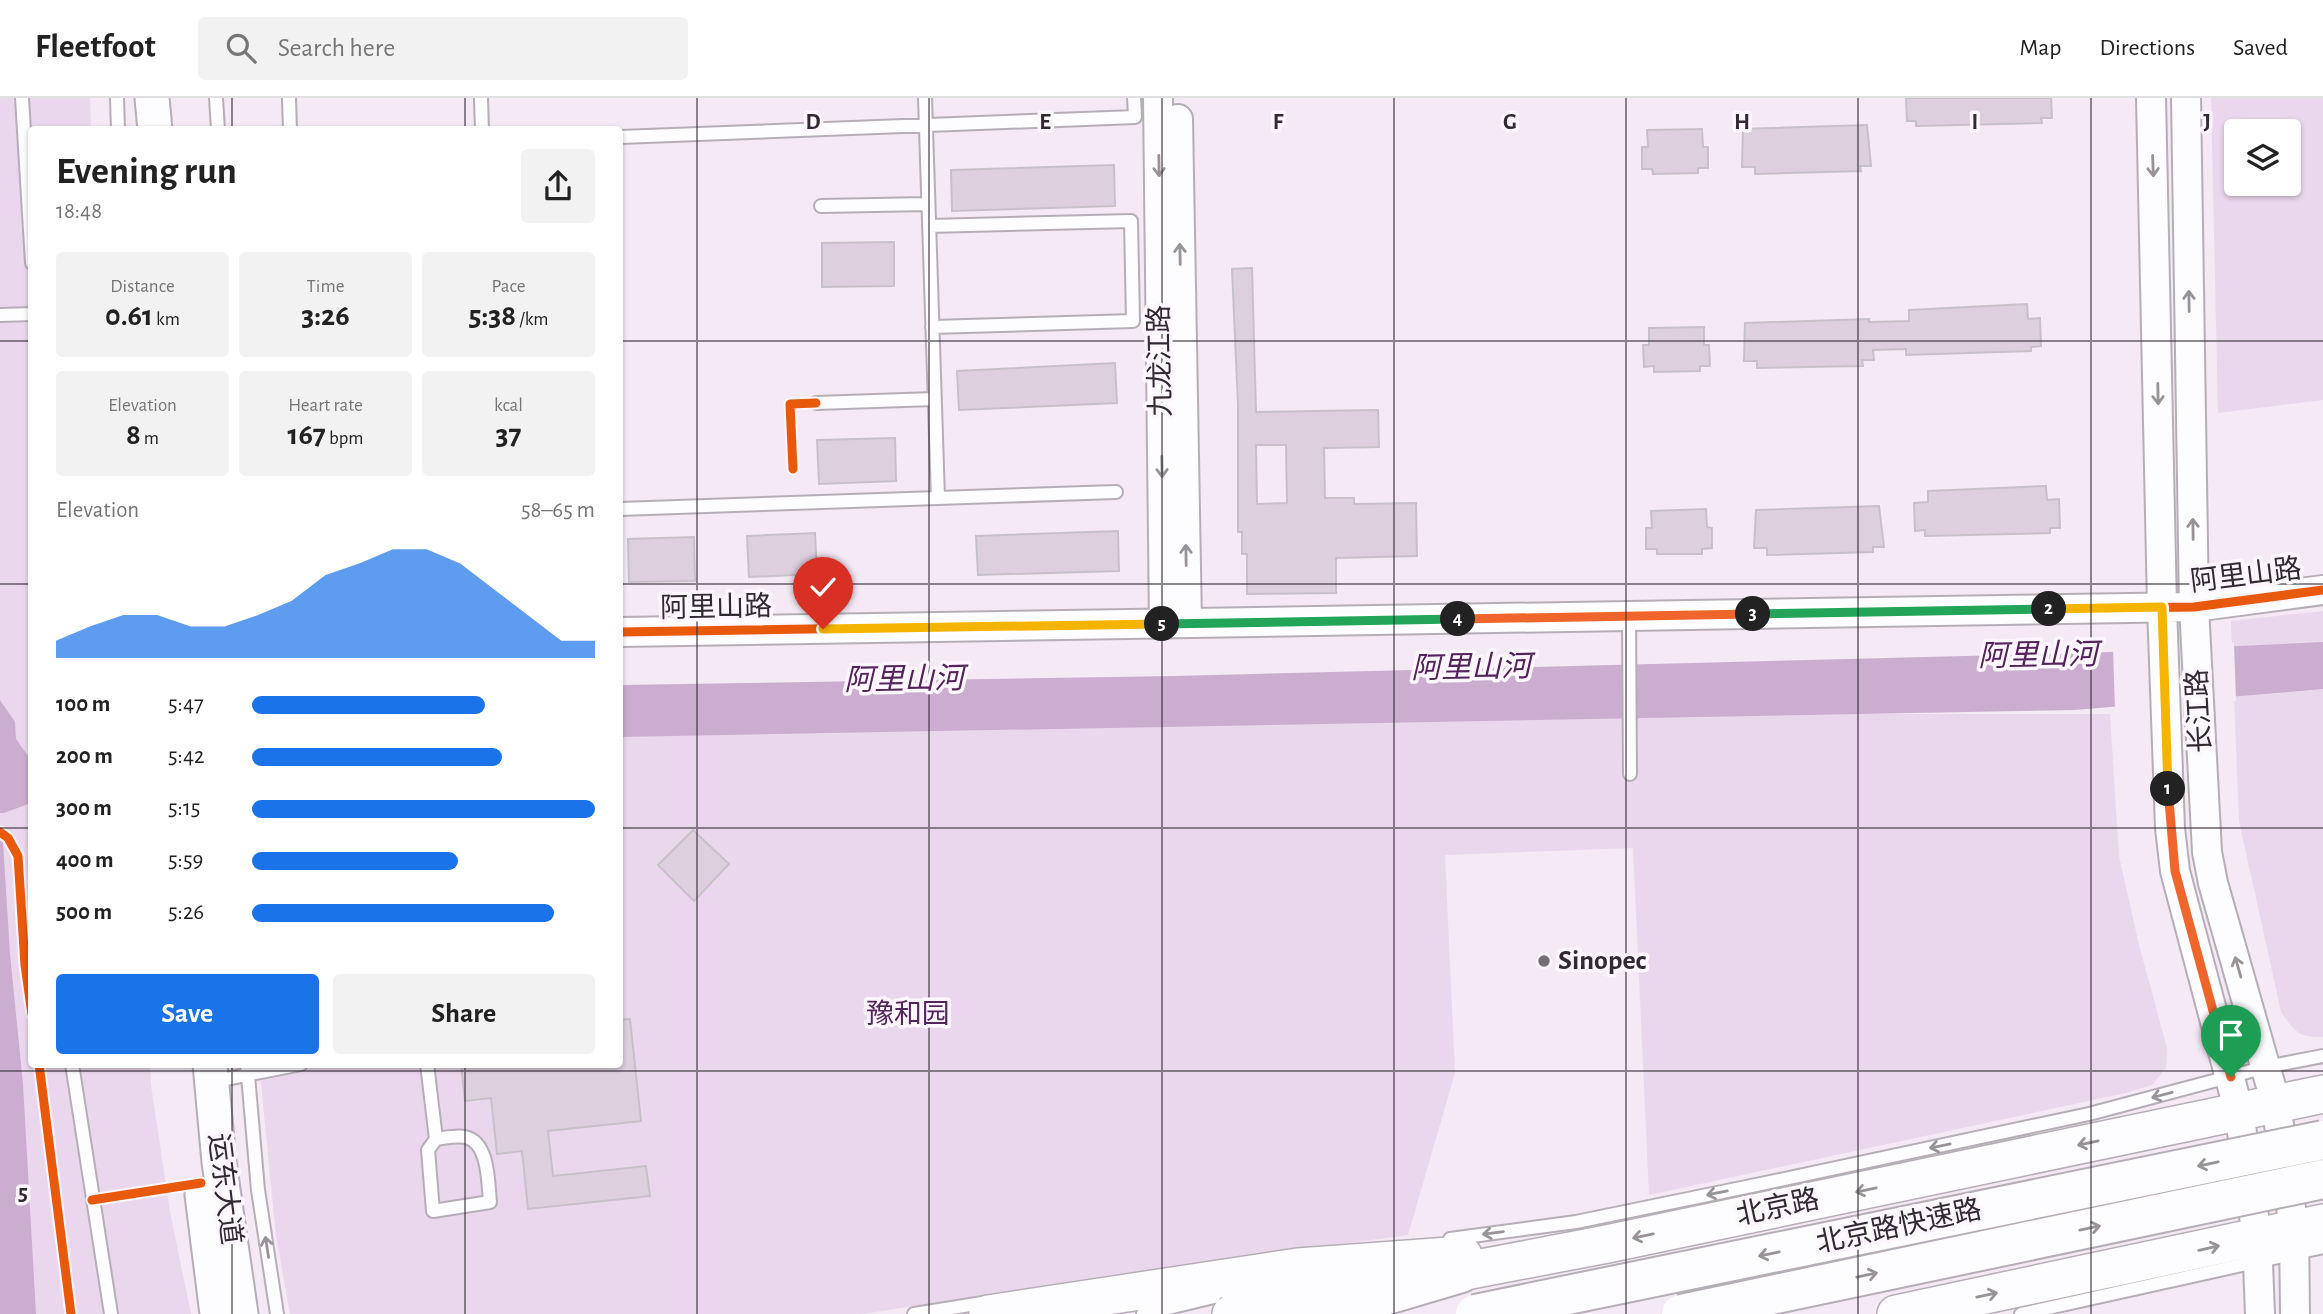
<!DOCTYPE html>
<html lang="en">
<head>
<meta charset="utf-8">
<style>
	body { margin:0; font-family:"Alegreya Sans","Noto Sans SC",sans-serif; background:#f2f2f2; color:#222; height:100vh; display:flex; flex-direction:column; font-size:26px; white-space:nowrap }
	* { box-sizing:border-box; margin:0 }
	p { font-size:23px; color:#767676 }
	.icon { flex:none; width:38px; height:38px; fill:none; stroke:currentColor; stroke-width:2; stroke-linecap:round; stroke-linejoin:round }
	.map { position:relative; flex:1; overflow:hidden }
	.panel { position:absolute; left:28px; top:28px; width:595px; height:942px; display:flex; flex-direction:column; background:#fff; border-radius:7px; box-shadow:0 2px 5px #0004 }
	.panel>* { flex:none }
	.buttons { position:absolute; left:2224px; top:21px; display:grid; gap:14px }
	.buttons a { display:grid; place-items:center; width:77px; height:77px; border-radius:7px; background:#fff; box-shadow:0 2px 5px #0004; font-size:35px }
	.pin { position:absolute; display:grid; place-items:center; width:60px; height:60px; color:#fff; margin:-72px -30px; border-radius:50% 50% 50% 0; rotate:-45deg; box-shadow:0 0 7px #0007 }
	.pin .icon { rotate:45deg }
	.km { position:absolute; width:35px; height:35px; margin:-18px; border-radius:50%; background:#222; color:#fff; font-size:19px; line-height:35px; text-align:center }
	.round { display:grid; place-items:center; flex:none; width:74px; height:74px; border-radius:7px; background:#f2f2f2 }
	.headline { display:flex; align-items:center; justify-content:space-between; height:119px; padding:0 28px }
	h1 { font-size:38px; font-weight:700; line-height:52px }
	.stats { display:grid; grid-template-columns:repeat(3,1fr); gap:10px; height:119px; padding:7px 28px }
	.stats div { display:grid; align-content:center; border-radius:7px; background:#f2f2f2; text-align:center }
	.stats b { font-size:30px; font-weight:700 }
	.stats small { font-size:19px; font-weight:400 }
	.stats p { font-size:19px }
	.chart { height:196px; padding:14px 28px }
	.chart p { display:flex; justify-content:space-between }
	.chart svg { width:100%; height:126px; margin-top:7px; fill:#1a73e8; opacity:.7 }
	.button { display:flex; gap:14px; margin-top:auto; padding:14px 28px }
	.button a { flex:1; height:80px; border-radius:7px; background:#1a73e8; color:#fff; font-size:28px; font-weight:700; line-height:80px; text-align:center }
	.button a+a { background:#f2f2f2; color:#222 }
	ul { padding:0 28px; list-style:none; font-size:23px }
	li { display:grid; grid-template-columns:112px 84px 1fr; align-items:center; height:52px }
	li i { height:18px; border-radius:9px; background:#1a73e8 }
	header { display:flex; align-items:center; gap:42px; box-sizing:border-box; height:98px; padding:0 35px; background:#fff; border-bottom:2px solid #e0e0e0 }
	header strong { font-size:33px }
	nav { display:flex; gap:38px; margin-inline-start:auto; font-size:24px }
	.search { width:490px; height:63px; background:#f2f2f2; display:flex; align-items:center; gap:18px; box-sizing:border-box; padding:0 24px; border-radius:7px; color:#767676; font-size:26px }
	.map>svg:first-child { display:block }
	.green { fill:#ebd7ed; fill-rule:evenodd }
	.water { fill:#cbadd0 }
	.pier { fill:#f4e9f5 }
	.building { fill:#ddcfde; stroke:#c7c0c8; stroke-width:2; fill-rule:evenodd }
	.lines { fill:none; stroke-linecap:round; stroke-linejoin:round }
	.service-casing { stroke:#b6aeb7; stroke-width:16 }
	.tertiary-casing { stroke:#b6aeb7; stroke-width:32 }
	.secondary-casing { stroke:#b6aeb7; stroke-width:37 }
	.primary-casing { stroke:#b6aeb7; stroke-width:40 }
	.trunk-casing { stroke:#b6aeb7; stroke-width:42 }
	.service { stroke:#fdfcfe; stroke-width:12 }
	.tertiary { stroke:#fdfcfe; stroke-width:28 }
	.secondary { stroke:#fdfcfe; stroke-width:33 }
	.primary { stroke:#fdfcfe; stroke-width:37 }
	.trunk { stroke:#fdfcfe; stroke-width:38 }
	.trunk-bridge-casing { stroke:#b6aeb7; stroke-width:42; stroke-linecap:butt }
	.trunk-bridge { stroke:#fdfcfe; stroke-width:38 }
	.cycleway-casing { stroke:#fdf6ff; stroke-width:13 }
	.cycleway { stroke:#e8590c; stroke-width:9 }
	.oneway { stroke:#989398 }
	.split-1-casing { stroke:#fff; stroke-width:14 }
	.split-2-casing { stroke:#fff; stroke-width:14 }
	.split-3-casing { stroke:#fff; stroke-width:14 }
	.split-4-casing { stroke:#fff; stroke-width:14 }
	.split-5-casing { stroke:#fff; stroke-width:14 }
	.split-6-casing { stroke:#fff; stroke-width:14 }
	.split-1 { stroke:#f0652b; stroke-width:9 }
	.split-2 { stroke:#f5b400; stroke-width:9 }
	.split-3 { stroke:#22a559; stroke-width:9 }
	.split-4 { stroke:#f0652b; stroke-width:9 }
	.split-5 { stroke:#22a559; stroke-width:9 }
	.split-6 { stroke:#f5b400; stroke-width:9 }
	.grid { fill:none; stroke:#322a33; stroke-width:2; stroke-opacity:0.55 }
	.poi-dot { fill:#766d77; stroke:#fdf6ff; stroke-width:2.5 }
	.labels { text-anchor:middle; dominant-baseline:central; stroke-width:7; stroke-linejoin:round; paint-order:stroke }
	.street-label { font-size:28px; fill:#322a33; stroke:#fdf6ff }
	.poi-label { font-size:28px; font-weight:bold; fill:#322a33; stroke:#fdf6ff; text-anchor:start }
	.park-label { font-size:28px; fill:#54245c; stroke:#fdf6ff }
	.water-label { font-size:30px; font-style:italic; fill:#54235c; stroke:#fdf6ff }
	.grid-label { font-size:23px; text-anchor:middle; font-weight:bold; fill:#322a33; stroke:#fdf6ff; stroke-width:7; stroke-linejoin:round; paint-order:stroke }
</style>
</head>
<body>
<header>
<strong>Fleetfoot</strong>
<div class="search"><svg class="icon" aria-label="search" viewBox="0 0 24 24"><circle cx="10" cy="10" r="6"/><path d="M15 15l6 6"/></svg>Search here</div>
<nav><a>Map</a><a>Directions</a><a>Saved</a></nav>
</header>
<div class="map">
<svg width="2323" height="1216" viewBox="0 0 2323 1216">
	<rect width="100%" height="100%" fill="#f4e9f5"/>
	<path class="green" d="M0,0H90L91,31L32,32V966H150L151,987L170,1114L191,1216H0Z
		M2211,0H2323V302L2218,315ZM2289,33V86H2236V33Z
		M2323,513V939C2299,940 2294,933 2281,914L2239,723L2231,523Z
		M1692,616H2110L2119,758L2139,847L2167,950L2166,970L2152,987L2126,995L1649,1097L1633,750L1445,757L1455,975L1408,1137L1103,1178L863,1216H290L276,1138L259,966H620V633Z"/>
	<path class="water" d="M2323,544V591L2075,612L620,639V587L1175,578L2088,555Z
		M0,602L15,624L16,641L31,662V705L4,715H0Z
		M0,742L3,744L10,856L23,986L36,1216H0Z"/>
	<path class="pier" d="M2234,545L2236,603L2115,612L2113,550Z"/>
	<path class="building" d="M1906,0H2051L2052,20H2041L2042,25L1916,28V23H1907Z
		M1867,27L1871,68H1860L1861,73L1755,76V69H1742L1743,31Z
		M1702,31L1703,49H1708V70H1698V75L1653,76L1652,71H1642V49H1648L1647,32Z
		M1114,67L1115,108L952,113L951,72Z
		M894,144V188L822,189V145Z
		M1252,170L1256,314L1378,312L1379,349L1324,350L1325,400H1354V406L1416,405L1417,458L1336,460V495L1247,496V456H1242V434H1238V307L1232,171ZM1256,347H1286L1287,405L1257,406Z
		M2027,206L2028,221L2040,220L2041,248L2031,249V253L1906,257V251L1873,252L1874,262H1862L1863,268L1757,270V263H1744L1745,225L1869,221V224L1909,223V212Z
		M1704,229V247H1709L1710,268H1700V273L1654,274V268L1644,269L1643,247H1649V230Z
		M1115,265L1117,305L959,312L957,273Z
		M895,340L896,383L819,386L817,342Z
		M2046,388L2047,402L2059,401L2060,430H2050V435L1925,438V432L1915,433L1914,405L1928,404V393Z
		M1879,408L1884,449H1873V454L1767,457V450H1754L1756,412Z
		M1706,411L1707,429L1712,430V450L1702,451V456H1657V451H1646V430H1652L1651,413Z
		M1118,433L1119,473L978,477L976,438Z
		M815,435L817,476L749,479L747,438Z
		M694,439L695,483L629,484L628,441Z
		M693,732L729,766L694,803L658,767Z
		M630,921L641,1023L548,1033L553,1078L646,1068L650,1098L528,1111L522,1053L497,1056L491,1000L465,1003L461,966H620V922Z"/>
	<g class="lines">
		<defs>
			<path id="service" d="M22,0L32,165
				M117,0L118,32
				M216,0L218,32
				M289,0L290,32
				M481,0L482,32
				M620,39L1135,19L1134,0
				M821,108L928,106
				M929,128L1131,123L1133,223L932,229
				M0,217L32,216
				M816,305L934,301
				M938,400L1116,394
				M620,411L938,400L925,0
				M1629,518L1630,676
				M72,966L111,1216
				M247,966L258,1092L277,1216
				M427,966L436,1041L428,1052L433,1113L490,1104C488,1084 489,1044 465,1039C456,1037 445,1040 436,1041
				M211,984L301,966
				M1450,1141L1576,1124L1756,1087L2089,1016L2266,969L2323,958
				M914,1216L989,1204
				M1143,1216L1214,1199
				M2021,1216L2323,1149"/>
			<path id="tertiary" d="M1158,0L1164,526
				M2151,0L2162,509L2170,730L2175,773L2239,1014L2257,1139L2260,1216
				M2186,0L2194,509L2207,754L2213,785L2276,1006L2294,1131L2295,1216
				M1178,21L1187,525
				M620,534L2194,509L2323,492"/>
			<path id="secondary" d="M152,0L155,32
				M210,966L219,1064L241,1216
				M202,1097L217,1216"/>
			<path id="primary" d="M1429,1180L1607,1146L2323,996
				M988,1216L1298,1169L1463,1157
				M1231,1216L1358,1193
				M1896,1216L2323,1125"/>
			<path id="trunk" d="M1323,1216L1461,1175"/>
		</defs>
		<use href="#service" class="service-casing"/>
		<use href="#tertiary" class="tertiary-casing"/>
		<use href="#secondary" class="secondary-casing"/>
		<use href="#primary" class="primary-casing"/>
		<use href="#trunk" class="trunk-casing"/>
		<use href="#service" class="service"/>
		<use href="#tertiary" class="tertiary"/>
		<use href="#secondary" class="secondary"/>
		<use href="#primary" class="primary"/>
		<use href="#trunk" class="trunk"/>
		<defs>
			<path id="trunk-bridge" d="M1475,1216L2323,1042
				M1681,1216L2323,1081"/>
		</defs>
		<use href="#trunk-bridge" class="trunk-bridge-casing"/>
		<use href="#trunk-bridge" class="trunk-bridge"/>
		<defs>
			<path id="cycleway" d="M793,371L790,306L816,305
				M620,534L2194,509L2323,492
				M0,734L8,740L18,758L25,867L32,916
				M39,966L71,1216
				M92,1102L201,1085"/>
		</defs>
		<use href="#cycleway" class="cycleway-casing"/>
		<use href="#cycleway" class="cycleway"/>
	</g>
	<defs><path id="oneway-shaft" d="M-6 0H5M1.5-3L5.5 0L1.5 3" fill="none" stroke-width="1.6" stroke-linecap="round" stroke-linejoin="round" transform="scale(1.75)"/></defs>
	<g class="oneway">
		<use href="#oneway-shaft" transform="translate(1159 68) rotate(89)"/>
		<use href="#oneway-shaft" transform="translate(2153 68) rotate(88)"/>
		<use href="#oneway-shaft" transform="translate(1180 156) rotate(-91)"/>
		<use href="#oneway-shaft" transform="translate(2189 203) rotate(-91)"/>
		<use href="#oneway-shaft" transform="translate(2158 296) rotate(89)"/>
		<use href="#oneway-shaft" transform="translate(1162 369) rotate(89)"/>
		<use href="#oneway-shaft" transform="translate(2193 431) rotate(-91)"/>
		<use href="#oneway-shaft" transform="translate(1186 457) rotate(-91)"/>
		<use href="#oneway-shaft" transform="translate(2238 869) rotate(-106)"/>
		<use href="#oneway-shaft" transform="translate(2162 997) rotate(165)"/>
		<use href="#oneway-shaft" transform="translate(2088 1045) rotate(168)"/>
		<use href="#oneway-shaft" transform="translate(1940 1048) rotate(168)"/>
		<use href="#oneway-shaft" transform="translate(2208 1066) rotate(168)"/>
		<use href="#oneway-shaft" transform="translate(1866 1092) rotate(168)"/>
		<use href="#oneway-shaft" transform="translate(1717 1095) rotate(169)"/>
		<use href="#oneway-shaft" transform="translate(2090 1130) rotate(-12)"/>
		<use href="#oneway-shaft" transform="translate(1493 1135) rotate(172)"/>
		<use href="#oneway-shaft" transform="translate(1643 1138) rotate(168)"/>
		<use href="#oneway-shaft" transform="translate(267 1149) rotate(-99)"/>
		<use href="#oneway-shaft" transform="translate(2209 1150) rotate(-13)"/>
		<use href="#oneway-shaft" transform="translate(1769 1156) rotate(168)"/>
		<use href="#oneway-shaft" transform="translate(1867 1177) rotate(-12)"/>
		<use href="#oneway-shaft" transform="translate(1987 1197) rotate(-12)"/>
	</g>
	<g class="lines">
		<defs>
			<path id="split-1" d="M2168,691L2175,773L2231,979"/>
			<path id="split-2" d="M2049,511L2162,509L2168,691"/>
			<path id="split-3" d="M1753,516L2049,511"/>
			<path id="split-4" d="M1458,521L1753,516"/>
			<path id="split-5" d="M1162,526L1458,521"/>
			<path id="split-6" d="M823,531L1162,526"/>
		</defs>
		<use href="#split-1" class="split-1-casing"/>
		<use href="#split-2" class="split-2-casing"/>
		<use href="#split-3" class="split-3-casing"/>
		<use href="#split-4" class="split-4-casing"/>
		<use href="#split-5" class="split-5-casing"/>
		<use href="#split-6" class="split-6-casing"/>
		<use href="#split-1" class="split-1"/>
		<use href="#split-2" class="split-2"/>
		<use href="#split-3" class="split-3"/>
		<use href="#split-4" class="split-4"/>
		<use href="#split-5" class="split-5"/>
		<use href="#split-6" class="split-6"/>
	</g>
	<path class="grid" d="M232,0V32M465,0V32M697,0V1216M929,0V1216M1162,0V1216M1394,0V1216M1626,0V1216M1858,0V1216M2091,0V1216M0,243H32M620,243H2323M0,486H32M620,486H2323M0,730H32M620,730H2323M232,966V1216M465,966V1216M0,973H2323"/>
	<circle class="poi-dot" cx="1544" cy="863" r="7"/>
	<g class="labels">
		<g class="street-label">
			<text transform="translate(1161 263) rotate(-91)">九龙江路</text>
			<text transform="translate(2246 478) rotate(-7)">阿里山路</text>
			<text transform="translate(716 510) rotate(-1)">阿里山路</text>
			<text transform="translate(2200 613) rotate(-93)">长江路</text>
			<text transform="translate(224 1091) rotate(83)">运东大道</text>
			<text transform="translate(1778 1110) rotate(-12)">北京路</text>
			<text transform="translate(1899 1129) rotate(-12)">北京路快速路</text>
		</g>
		<g class="poi-label">
			<text x="1558" y="863">Sinopec</text>
		</g>
		<g class="park-label">
			<text x="908" y="917">豫和园</text>
		</g>
		<g class="water-label">
			<text transform="translate(2038 558) rotate(-1)">阿里山河</text>
			<text transform="translate(1471 570) rotate(-1)">阿里山河</text>
			<text transform="translate(904 582) rotate(-1)">阿里山河</text>
		</g>
	</g>
	<g class="grid-label">
		<text x="813" y="31">D</text>
		<text x="1045" y="31">E</text>
		<text x="1278" y="31">F</text>
		<text x="1510" y="31">G</text>
		<text x="1742" y="31">H</text>
		<text x="1975" y="31">I</text>
		<text x="2207" y="31">J</text>
		<text x="23" y="1102">5</text>
	</g>
</svg>
<div class="buttons">
<a><svg class="icon" aria-label="layers" viewBox="0 0 24 24"><path d="M12 4l9 5-9 5-9-5zM3 14l9 5 9-5"/></svg></a>
</div>
<div class="pin" style="left:2231px;top:979px;background:#1e9e55"><svg class="icon" aria-label="arrive" viewBox="0 0 24 24"><path d="M6 21V4h12l-3 4 3 4H6"/></svg></div>
<div class="pin" style="left:823px;top:531px;background:#d93025"><svg class="icon" aria-label="check" viewBox="0 0 24 24"><path d="M5 12l5 5 9-10"/></svg></div>
<b class="km" style="left:2168px;top:691px">1</b>
<b class="km" style="left:2049px;top:511px">2</b>
<b class="km" style="left:1753px;top:516px">3</b>
<b class="km" style="left:1458px;top:521px">4</b>
<b class="km" style="left:1162px;top:526px">5</b>
<section class="panel">
<div class="headline"><div><h1>Evening run</h1><p>18:48</p></div><a class="round"><svg class="icon" aria-label="share" viewBox="0 0 24 24"><path d="M12 15V3M7 8l5-5 5 5M5 13v7h14v-7"/></svg></a></div>
<div class="stats">
<div><p>Distance</p><b>0.61<small> km</small></b></div>
<div><p>Time</p><b>3:26</b></div>
<div><p>Pace</p><b>5:38<small> /km</small></b></div>
</div>
<div class="stats">
<div><p>Elevation</p><b>8<small> m</small></b></div>
<div><p>Heart rate</p><b>167<small> bpm</small></b></div>
<div><p>kcal</p><b>37</b></div>
</div>
<div class="chart"><p><span>Elevation</span>58–65 m</p>
<svg viewBox="0 0 160 44" preserveAspectRatio="none"><path d="M0 44V38L10 33L20 29L30 29L40 33L50 33L60 29L70 24L80 15L90 11L100 6L110 6L120 11L130 20L140 29L150 38L160 38V44z"/></svg>
</div>
<ul>
<li><b>100 m</b>5:47<i style="width:68%"></i></li>
<li><b>200 m</b>5:42<i style="width:73%"></i></li>
<li><b>300 m</b>5:15<i style="width:100%"></i></li>
<li><b>400 m</b>5:59<i style="width:60%"></i></li>
<li><b>500 m</b>5:26<i style="width:88%"></i></li>
</ul>
<div class="button"><a>Save</a><a>Share</a></div>
</section>
</div>
</body>
</html>
